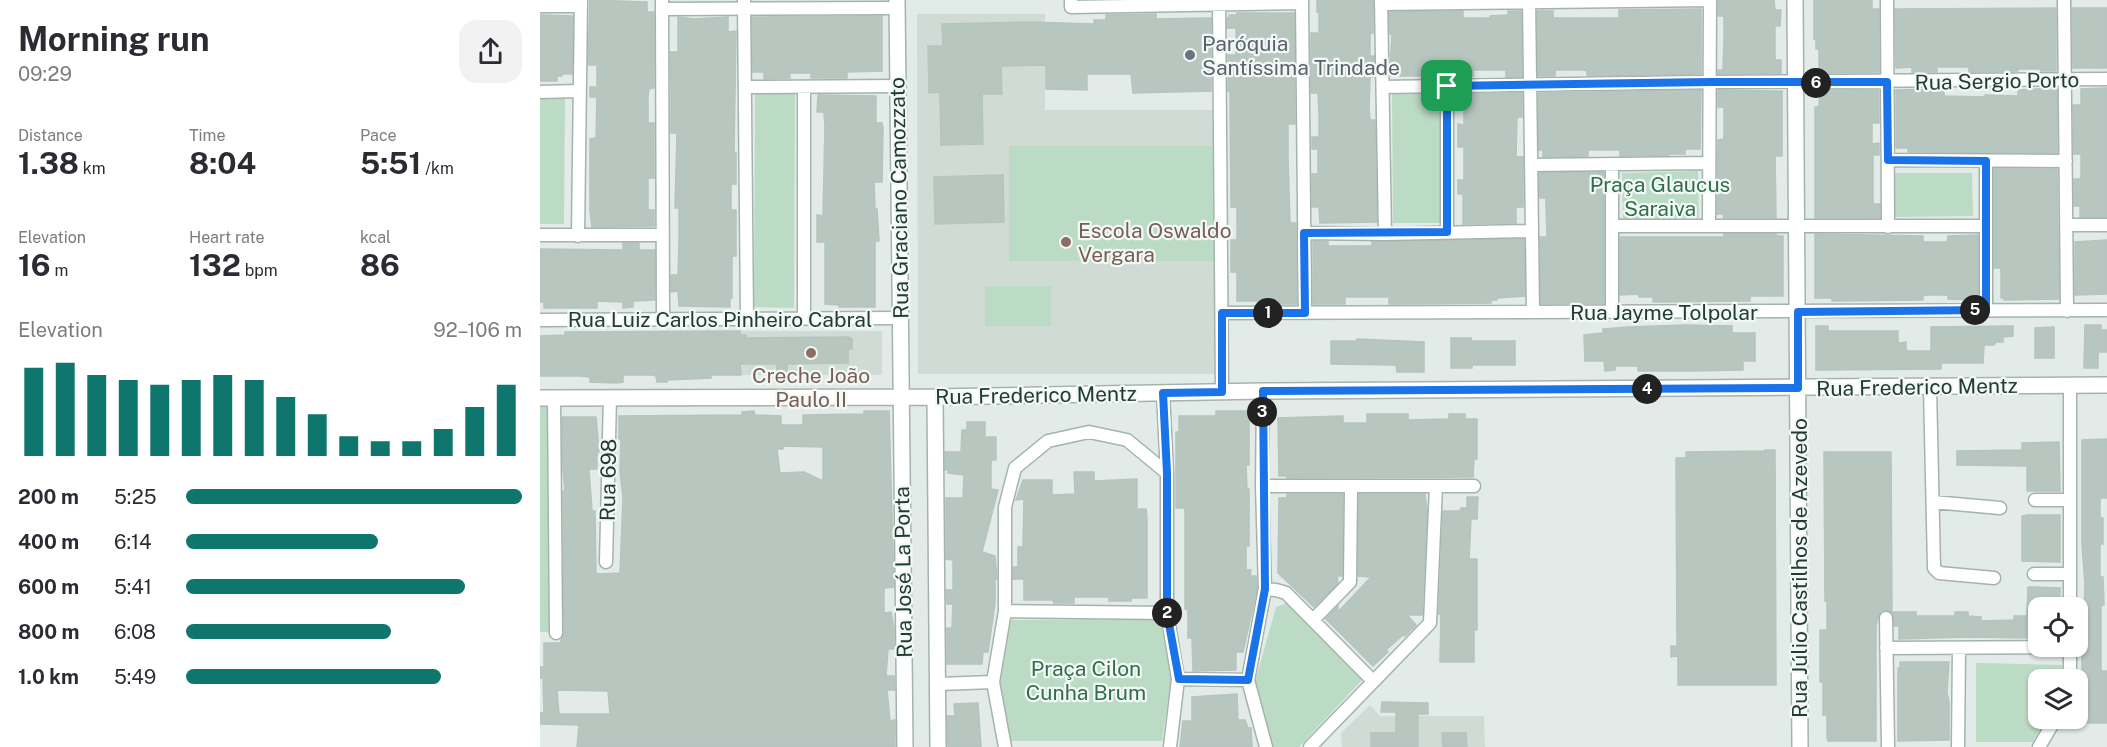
<!DOCTYPE html>
<html lang="en">
<head>
<meta charset="utf-8">
<style>
	body { margin:0; font-family:"Public Sans",sans-serif; background:#f2f2f3; color:#2b2b33; height:100vh; display:flex; flex-direction:column; font-size:22px; white-space:nowrap }
	* { box-sizing:border-box; margin:0 }
	p { font-size:20px; color:#7c7c81 }
	.icon { flex:none; width:33px; height:33px; fill:none; stroke:currentColor; stroke-width:2; stroke-linecap:round; stroke-linejoin:round }
	.map { position:relative; flex:1; overflow:hidden }
	.panel { display:flex; flex-direction:column; background:#fff; width:540px }
	.panel>* { flex:none }
	.buttons { position:absolute; left:1488px; top:597px; display:grid; gap:12px }
	.buttons a { display:grid; place-items:center; width:60px; height:60px; border-radius:12px; background:#fff; box-shadow:0 2px 4px #0004; font-size:30px }
	.pin { position:absolute; display:grid; place-items:center; width:51px; height:51px; color:#fff; margin:-26px; border-radius:12px; box-shadow:0 3px 9px #0006 }
	.km { position:absolute; width:30px; height:30px; margin:-15px; border-radius:50%; background:#222; color:#fff; font-size:16px; line-height:30px; text-align:center }
	.round { display:grid; place-items:center; flex:none; width:63px; height:63px; border-radius:18px; background:#f2f2f3 }
	.headline { display:flex; align-items:center; justify-content:space-between; height:102px; padding:0 18px }
	h1 { font-size:33px; font-weight:700; line-height:45px }
	.stats { display:grid; grid-template-columns:repeat(3,1fr); gap:9px; height:102px; padding:6px 18px }
	.stats div { display:grid; align-content:center }
	.stats b { font-size:30px; font-weight:700 }
	.stats small { font-size:16px; font-weight:400 }
	.stats p { font-size:16px }
	.chart { height:168px; padding:12px 18px }
	.chart p { display:flex; justify-content:space-between }
	.chart svg { width:100%; height:108px; margin-top:6px; stroke:#0f766e; stroke-width:6 }
	ul { padding:0 18px; list-style:none; font-size:20px }
	li { display:grid; grid-template-columns:96px 72px 1fr; align-items:center; height:45px }
	li i { height:15px; border-radius:8px; background:#0f766e }
	main { display:flex; flex:1; min-height:0 }
	.map>svg:first-child { display:block }
	.built { fill:#d0dbd6 }
	.green { fill:#bcdbc5 }
	.building { fill:#b8c6c0; stroke:#b5c4be; stroke-width:1.5; fill-rule:evenodd }
	.lines { fill:none; stroke-linecap:round; stroke-linejoin:round }
	.minor-casing { stroke:#a5b3ae; stroke-width:15 }
	.tertiary-casing { stroke:#a5b3ae; stroke-width:18 }
	.minor { stroke:#fff; stroke-width:12 }
	.tertiary { stroke:#fff; stroke-width:15 }
	.route-casing { stroke:#fff; stroke-width:12 }
	.route { stroke:#1a73e8; stroke-width:8 }
	.worship-dot { fill:#6b7280; stroke:#f2f8f5; stroke-width:2 }
	.education-dot { fill:#8d6e63; stroke:#f2f8f5; stroke-width:2 }
	.labels { text-anchor:middle; dominant-baseline:central; stroke-width:4.5; stroke-linejoin:round; paint-order:stroke }
	.worship-label { font-size:21px; fill:#5b616d; stroke:#f2f8f5; text-anchor:start }
	.street-label { font-size:21px; fill:#233b35; stroke:#f2f8f5 }
	.park-label { font-size:21px; fill:#306f49; stroke:#f2f8f5 }
	.education-label { font-size:21px; fill:#785e54; stroke:#f2f8f5; text-anchor:start }
</style>
</head>
<body>
<main>
<section class="panel">
<div class="headline"><div><h1>Morning run</h1><p>09:29</p></div><a class="round"><svg class="icon" aria-label="share" viewBox="0 0 24 24"><path d="M12 15V3M7 8l5-5 5 5M5 13v7h14v-7"/></svg></a></div>
<div class="stats">
<div><p>Distance</p><b>1.38<small> km</small></b></div>
<div><p>Time</p><b>8:04</b></div>
<div><p>Pace</p><b>5:51<small> /km</small></b></div>
</div>
<div class="stats">
<div><p>Elevation</p><b>16<small> m</small></b></div>
<div><p>Heart rate</p><b>132<small> bpm</small></b></div>
<div><p>kcal</p><b>86</b></div>
</div>
<div class="chart"><p><span>Elevation</span>92–106 m</p>
<svg viewBox="0 0 160 44" preserveAspectRatio="none"><path d="M5 44V8M15 44V6M25 44V11M35 44V13M45 44V15M55 44V13M65 44V11M75 44V13M85 44V20M95 44V27M105 44V36M115 44V38M125 44V38M135 44V33M145 44V24M155 44V15"/></svg>
</div>
<ul>
<li><b>200 m</b>5:25<i style="width:100%"></i></li>
<li><b>400 m</b>6:14<i style="width:57%"></i></li>
<li><b>600 m</b>5:41<i style="width:83%"></i></li>
<li><b>800 m</b>6:08<i style="width:61%"></i></li>
<li><b>1.0 km</b>5:49<i style="width:76%"></i></li>
</ul>
</section>
<div class="map">
<svg width="1567" height="747" viewBox="0 0 1567 747">
	<rect width="100%" height="100%" fill="#e2ebe7"/>
	<path class="built" d="M377,14H505V110H675L676,374H378Z
		M200,331H342V375H201Z
		M830,705L840,716H944L945,747H802L801,733Z"/>
	<path class="green" d="M215,92L255,93L254,308L214,307Z
		M852,94H900V223H853Z
		M0,97H25L24,224H0Z
		M469,146H674V261H469Z
		M1158,171L1159,218L1083,220L1082,173Z
		M1355,173H1432L1433,216L1355,217Z
		M445,286H511V326H445Z
		M0,404H11L14,632H0Z
		M747,603L822,680L759,747H733L715,682L736,607Z
		M620,619L631,680L622,741H470L460,682L471,620Z
		M1436,663L1522,665V679L1498,680V718L1507,719L1493,742H1436Z"/>
	<path class="building" d="M50,0L107,2V12H114V88L109,89L108,97V123H114V178H108V210H114V226L52,227L50,211V139L56,138L57,97H50V87H57V65H48Z
		M777,0H833V33H830V56H834V77H830L829,109L830,120H835L837,222L780,223L779,207H772V174H778V149H772V137H779V113L778,93H771V33H779V12H777Z
		M1178,0H1234L1235,10H1241L1240,26H1235V60H1241V73L1178,74V70H1183L1184,41V16H1178Z
		M1274,0H1332V9H1339V72L1279,73V49H1276V39H1274Z
		M1516,8V71H1501V69H1478V71L1429,72V67H1397V72H1372V67L1356,68L1355,9Z
		M1532,8H1567V68H1533Z
		M1161,9V74L1047,76V71L1044,70H1015V76H998L997,11H1013V18H1079V10Z
		M923,11V18H950V16L968,15V11H981L982,77H966V70H933V76H860V69H850L852,34H850L849,12Z
		M697,13H754L755,124H748V159L750,223H756L757,304H719V301H697V272H691V240H697V207H691L690,91H688V55H696V28H687V18H689V15H697Z
		M616,14V19L671,18V91L593,93L591,74H547V90L506,89V65L461,66L462,94H442L443,144L401,145L400,92L389,93L388,46H403L402,24L488,22L554,24V20H566V15Z
		M0,15L33,16L32,74H22V76H17V81H0Z
		M342,16V71L307,72V78H271V73H250V78L224,79V72H213L212,17Z
		M138,17L154,19L188,17V32L196,31L194,153H196V184H191V210H196V256H192V298H190V307L139,306L138,291L131,292V275H138L139,243V208H135L137,133H131V88L130,52H138Z
		M1517,88V153L1375,152H1368V148H1356V90L1397,89V90H1404V96L1445,97V95L1478,96V90Z
		M1567,88V217H1540V206H1534V179H1541V154H1534L1533,105H1541V89Z
		M1280,89H1339V123H1332V144L1339,143V155H1333V204H1340V218H1275V107H1279Z
		M1161,90L1160,149H1145V154H1129V155L1080,156V150H1048V156L1003,157V150H999L998,93Z
		M1178,90L1242,91V156H1235L1236,218H1184L1183,214H1177L1178,140L1184,139V107H1178Z
		M982,93V117H977L976,157H983V207H976V223L923,224V194H918V180H924V147H918V124L924,125V94Z
		M278,95L336,96V123H342L343,128L342,182H334L335,209H337L339,241H335V307H299V305L285,304V242H277V215L283,216L285,126L284,112H277Z
		M1454,169H1517L1519,299L1464,300V298H1461V268H1454Z
		M1064,172V303L1001,304L1000,237H1007L1006,204V198H1000L999,173Z
		M463,175L464,222L395,224L394,177Z
		M1184,234H1236L1237,236H1243V296H1210V301L1113,302V297H1099V294L1080,295V237H1184Z
		M1275,234L1383,236V242H1407L1408,236L1438,235V300L1408,299V295H1383V300L1292,301V298H1275Z
		M984,239L985,296L957,298V300H951V303L861,304H849V297H805V304H773V241L788,242V246H832V242Z
		M1567,240V294L1535,295V242Z
		M83,243H99V250H115V300L93,301V307L83,308V302L57,301V308H4V302H0V249L83,250Z
		M1145,325L1192,326V333H1215V361H1203V370L1152,371H1098V366H1075V370L1065,371L1064,361H1045L1044,335L1063,333V329L1089,327Z
		M1545,325H1561V330H1567V352H1558V368H1544Z
		M1276,326H1288V331H1358V343L1366,342V351H1391V327L1473,326V336L1463,337V342H1456L1454,345H1444L1443,363H1401V369L1276,370Z
		M1514,327V358H1495V328Z
		M200,331V335H206V338L308,337L312,339V349H308V363L247,364V374L237,375V364H200L201,375H171V378L127,380V382H117L116,376L113,375H83V382L77,383L50,382V377L40,376H0V336L25,335V332Z
		M911,338H931V341H975V365H932V368H911Z
		M817,339L884,342V372H857L856,365L791,364V341H817Z
		M214,411L215,415L241,416V425H263V415L324,414V411H349L354,587L344,588V613L351,612L354,628V649H348L346,676H354L355,690H347L350,721L355,720V747H37L39,725L0,724V713H4L3,678H0V667H4V643H20L24,633L23,491H25L23,470L22,417H56L59,452L57,453V469H49L52,511H55L56,574L80,573L83,498L80,471L81,439H79V416L202,415V412ZM243,446L283,447V481L264,472L240,473L237,449H243ZM17,690L68,691L70,714H19Z
		M676,411H709V465H706L707,489H709V546H706V570H711L710,576H716L717,589L703,652H696V670L653,671L652,638H648V609H645V508H636V432H639V416H676Z
		M827,414H868V420L909,419V414H925V419H937V459H934L933,477L747,478V476H739L738,418L803,416V423H827Z
		M427,422H445V437H456V460H451V489L458,490L442,552L455,556L457,579H455V603L448,652H443L442,664H407V628H412L413,604H407L406,590H413V560L406,559V498H423L424,475L408,473V470H405V452H421L422,430H427Z
		M1567,439V498H1560V518H1563V544H1560V577H1563L1564,605H1561V671H1567V723H1542V619L1544,616L1545,584L1542,544V440Z
		M1519,442L1520,491H1487V466L1417,465V451L1482,450V443Z
		M1225,450H1235L1236,685H1138V656L1131,657V646H1137L1136,458H1146V452L1225,451Z
		M1284,452H1351L1352,612H1376V616H1415V612H1428V616L1441,617V621L1474,620V616H1487L1488,587L1520,588V608H1498V637L1494,638L1427,637L1359,639V626H1354L1353,613L1346,610L1341,611L1339,615L1336,625V741H1288L1287,738V715H1283V682H1280V630H1287V601H1285Z
		M534,472H554V481L597,479V509H606L607,518V598H591V601H569V597H534V603H514L513,600H484V579H473V567H478V547H483L484,499L476,500L483,480H512V495L535,494Z
		M747,494H803L802,576H797L798,583L774,607L738,573L739,498H747Z
		M819,494H885L887,511L882,615H867L876,625L865,636L863,635L846,650L848,652L833,666L786,619L798,606V612L831,577L818,576Z
		M927,497H938L937,519H931L929,559H937V630H934V662H900L901,614H899V608L903,511H920L921,508H927Z
		M1487,515H1520V562L1482,561V516Z
		M1360,662H1409L1407,693L1409,702V740L1358,741V668H1360Z
		M697,694L698,720H705L708,728H711L712,747H640L643,721H652V697Z
		M842,702L888,703V714H878V747H831V733H856V712H841Z
		M438,703L441,747H408L407,716H415L414,704Z
		M902,733H926L927,747H903Z"/>
	<g class="lines">
		<defs>
			<path id="minor" d="M122,0L123,318
				M204,0L207,319
				M531,0V7L762,3
				M679,0L682,392
				M762,0L765,313
				M841,0L845,234
				M989,0L993,312
				M1347,0L1348,227
				M1524,0L1527,311
				M841,4L1170,0
				M0,6H41
				M122,9L357,8
				M907,86V232
				M205,87L358,86
				M843,87L1171,82L1567,79
				M0,92L39,91
				M1348,160L1526,161
				M1446,161V310
				M991,165L1169,163
				M1526,225H1567
				M1072,226H1445
				M1169,226L1170,0
				M764,233L845,234L991,231
				M0,235H122
				M38,236L41,0
				M1072,312V166
				M682,313L1567,310
				M264,319V87
				M0,320L360,318
				M1390,387L1394,568L1399,573L1454,578
				M723,391L722,486L725,589L708,680L726,747
				M623,393L627,473V613L638,679L630,747
				M14,397L16,633
				M722,486H934
				M1495,500H1530
				M1393,502L1460,508
				M66,562L70,397
				M1494,574H1530
				M725,589L736,590L746,593L833,681
				M1530,608V386
				M465,611L627,613
				M1346,618L1348,747
				M773,620L810,582L811,488
				M1530,646V680
				M1346,648L1530,647
				M638,679L708,680
				M399,684L453,682
				M465,747L453,682L465,611V507L475,468L508,441L549,432L587,440L627,473
				M770,747L890,623L896,486
				M1418,747L1419,648
				M1499,747L1516,718"/>
			<path id="tertiary" d="M357,0L365,747
				M1255,0L1260,747
				M395,397L398,747
				M0,398L395,397L723,391L1567,385"/>
		</defs>
		<use href="#minor" class="minor-casing"/>
		<use href="#tertiary" class="tertiary-casing"/>
		<use href="#minor" class="minor"/>
		<use href="#tertiary" class="tertiary"/>
	</g>
	<g class="lines">
		<defs>
			<path id="route" d="M1171,82H1347L1348,160L1446,161V310L1258,312V388L723,391L725,589L708,680L639,679L627,613V473L623,393L682,392V313H765L764,233L907,232V86Z"/>
		</defs>
		<use href="#route" class="route-casing"/>
		<use href="#route" class="route"/>
	</g>
	<circle class="worship-dot" cx="650" cy="55" r="6"/>
	<g class="education-dot">
		<circle cx="526" cy="242" r="6"/>
		<circle cx="271" cy="353" r="6"/>
	</g>
	<g class="labels">
		<g class="worship-label">
			<text x="662" y="43">Paróquia<tspan x="662" dy="24">Santíssima Trindade</tspan></text>
		</g>
		<g class="street-label">
			<text transform="translate(1457 81) rotate(-1)">Rua Sergio Porto</text>
			<text transform="translate(359 198) rotate(-91)">Rua Graciano Camozzato</text>
			<text x="1124" y="312">Rua Jayme Tolpolar</text>
			<text x="180" y="319">Rua Luiz Carlos Pinheiro Cabral</text>
			<text transform="translate(1377 387) rotate(-1)">Rua Frederico Mentz</text>
			<text transform="translate(496 395) rotate(-1)">Rua Frederico Mentz</text>
			<text transform="translate(68 480) rotate(-89)">Rua 698</text>
			<text transform="translate(1259 568) rotate(-90)">Rua Júlio Castilhos de Azevedo</text>
			<text transform="translate(363 572) rotate(-91)">Rua José La Porta</text>
		</g>
		<g class="park-label">
			<text x="1120" y="184">Praça Glaucus<tspan x="1120" dy="24">Saraiva</tspan></text>
			<text x="546" y="668">Praça Cilon<tspan x="546" dy="24">Cunha Brum</tspan></text>
		</g>
		<g class="education-label">
			<text x="538" y="230">Escola Oswaldo<tspan x="538" dy="24">Vergara</tspan></text>
			<text x="271" y="375" text-anchor="middle">Creche João<tspan x="271" dy="24">Paulo II</tspan></text>
		</g>
	</g>
</svg>
<div class="buttons">
<a><svg class="icon" aria-label="locate" viewBox="0 0 24 24"><circle cx="12" cy="12" r="6"/><path d="M12 2v4M12 18v4M2 12h4M18 12h4"/></svg></a>
<a><svg class="icon" aria-label="layers" viewBox="0 0 24 24"><path d="M12 4l9 5-9 5-9-5zM3 14l9 5 9-5"/></svg></a>
</div>
<div class="pin" style="left:907px;top:86px;background:#1e9e55"><svg class="icon" aria-label="arrive" viewBox="0 0 24 24"><path d="M6 21V4h12l-3 4 3 4H6"/></svg></div>
<b class="km" style="left:728px;top:313px">1</b>
<b class="km" style="left:627px;top:613px">2</b>
<b class="km" style="left:722px;top:412px">3</b>
<b class="km" style="left:1107px;top:389px">4</b>
<b class="km" style="left:1435px;top:310px">5</b>
<b class="km" style="left:1276px;top:83px">6</b>
</div>
</main>
</body>
</html>
